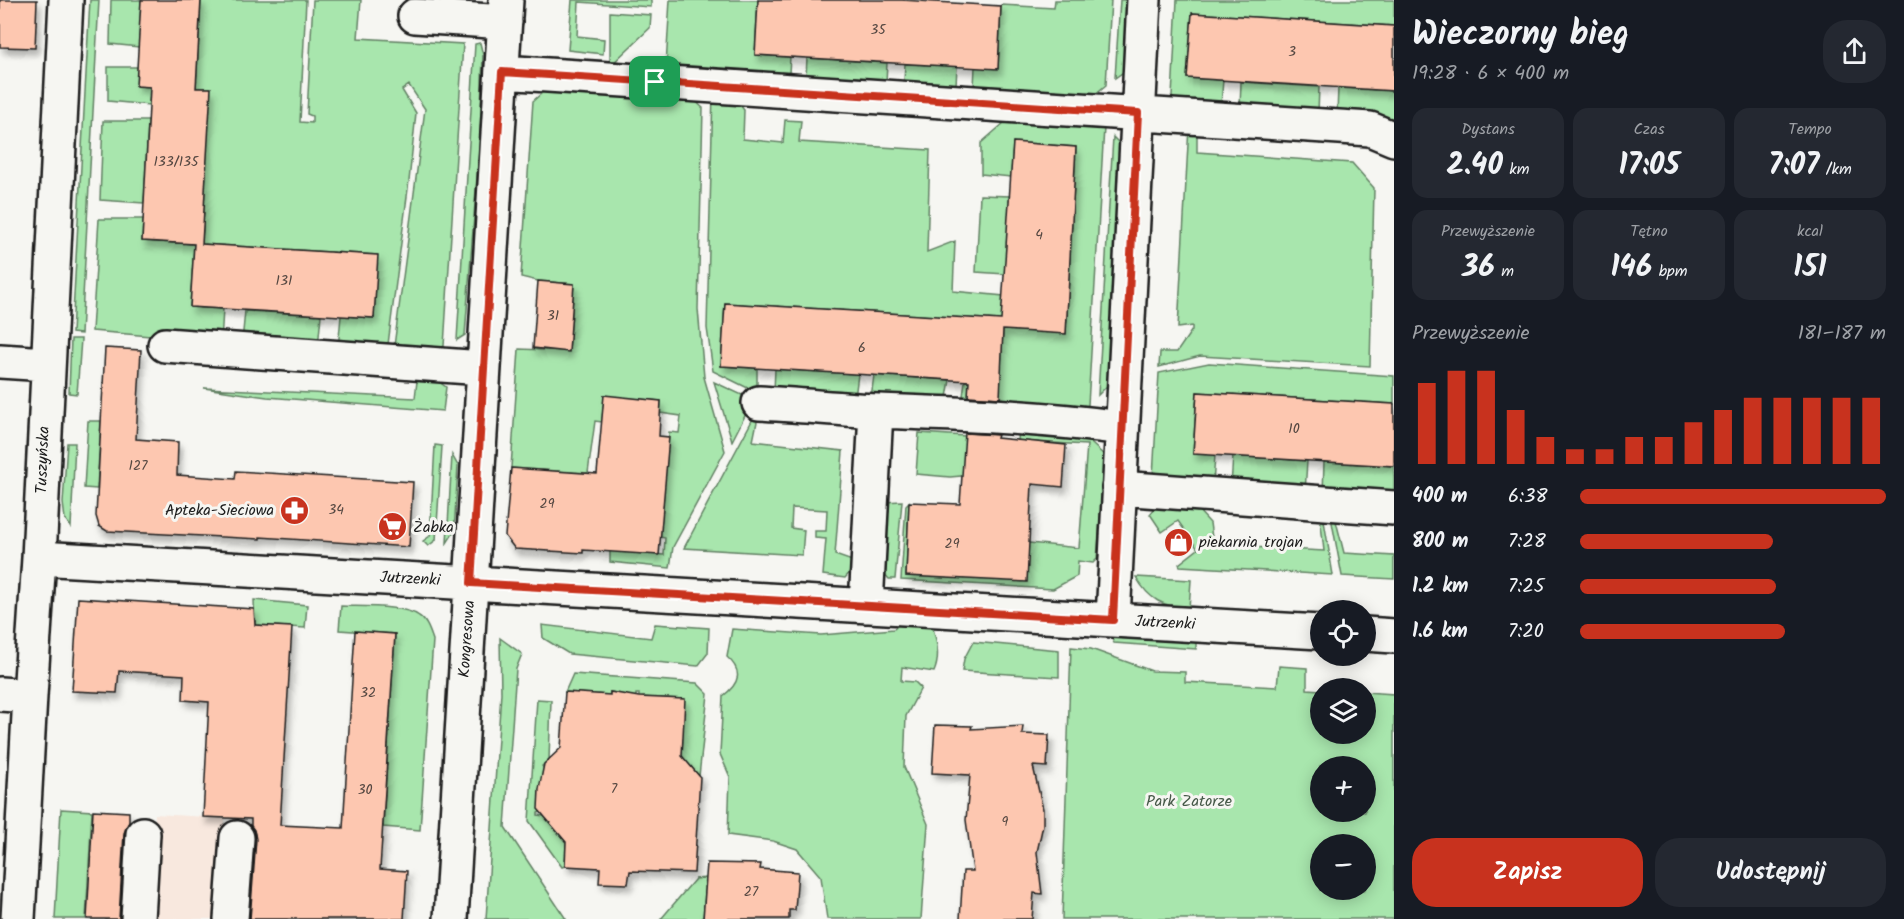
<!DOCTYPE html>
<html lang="pl">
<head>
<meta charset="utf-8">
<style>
	body { margin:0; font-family:Kalam,sans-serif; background:#242831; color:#f1f3f6; height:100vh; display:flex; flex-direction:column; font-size:22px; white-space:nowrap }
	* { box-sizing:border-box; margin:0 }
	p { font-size:20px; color:#9ea1a6 }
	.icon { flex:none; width:33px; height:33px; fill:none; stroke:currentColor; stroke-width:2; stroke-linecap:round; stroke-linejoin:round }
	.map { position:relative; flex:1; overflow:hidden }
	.panel { display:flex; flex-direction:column; background:#171b24; width:510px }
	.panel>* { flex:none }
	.fabs { position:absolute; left:1310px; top:600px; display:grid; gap:12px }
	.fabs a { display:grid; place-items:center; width:66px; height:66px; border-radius:50%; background:#171b24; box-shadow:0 3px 15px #0003; font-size:30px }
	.pin { position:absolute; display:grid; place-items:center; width:51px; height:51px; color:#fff; margin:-26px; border-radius:12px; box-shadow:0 3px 9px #0006 }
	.round { display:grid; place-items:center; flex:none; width:63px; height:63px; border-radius:24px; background:#242831 }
	.overview { display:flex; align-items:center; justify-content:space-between; height:102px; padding:0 18px }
	h1 { font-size:33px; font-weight:800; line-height:45px }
	.figures { display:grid; grid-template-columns:repeat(3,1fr); gap:9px; height:102px; padding:6px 18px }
	.figures div { display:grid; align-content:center; border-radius:15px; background:#242831; text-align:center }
	.figures b { font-size:30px; font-weight:800 }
	.figures small { font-size:16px; font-weight:400 }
	.figures p { font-size:16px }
	.chart { height:168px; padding:12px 18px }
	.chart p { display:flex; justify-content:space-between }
	.chart svg { width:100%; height:108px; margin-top:6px; stroke:#c8321e; stroke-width:6 }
	.button { display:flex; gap:12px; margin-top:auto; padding:12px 18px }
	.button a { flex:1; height:69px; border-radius:24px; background:#c8321e; color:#fff; font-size:24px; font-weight:800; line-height:69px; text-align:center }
	.button a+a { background:#242831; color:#f1f3f6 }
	ul { padding:0 18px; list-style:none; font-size:20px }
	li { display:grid; grid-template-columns:96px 72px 1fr; align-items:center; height:45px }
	li i { height:15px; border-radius:8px; background:#c8321e }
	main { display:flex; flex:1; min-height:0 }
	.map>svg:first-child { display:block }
	.built { fill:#f8e8de }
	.green { fill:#a8e6ad; stroke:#628164; stroke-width:1.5; fill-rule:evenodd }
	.building { fill:#fdc7b0; stroke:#1c1c1c; stroke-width:1.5; filter:url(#shadow) }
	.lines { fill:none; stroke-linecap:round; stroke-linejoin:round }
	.minor-casing { stroke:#1c1c1c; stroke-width:38 }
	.minor { stroke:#f6f6f2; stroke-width:33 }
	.route-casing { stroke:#fff; stroke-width:12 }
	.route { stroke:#c8321e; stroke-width:8 }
	.labels { text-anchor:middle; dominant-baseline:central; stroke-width:6; stroke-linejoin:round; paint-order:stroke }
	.number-label { font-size:14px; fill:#544741 }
	.street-label { font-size:16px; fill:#1c1c1c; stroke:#f6f6f2 }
	.poi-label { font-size:16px; fill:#1c1c1c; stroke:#f6f6f2; text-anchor:start }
	.park-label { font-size:16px; fill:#465948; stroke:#f6f6f2 }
</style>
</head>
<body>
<main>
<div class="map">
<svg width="1394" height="919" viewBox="0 0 1394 919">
	<defs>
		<filter id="shadow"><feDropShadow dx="3.5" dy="6" stdDeviation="3" flood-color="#0004"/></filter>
	</defs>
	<rect width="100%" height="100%" fill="#f6f6f2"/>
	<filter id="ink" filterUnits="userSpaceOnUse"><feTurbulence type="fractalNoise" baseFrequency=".0167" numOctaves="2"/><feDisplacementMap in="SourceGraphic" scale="12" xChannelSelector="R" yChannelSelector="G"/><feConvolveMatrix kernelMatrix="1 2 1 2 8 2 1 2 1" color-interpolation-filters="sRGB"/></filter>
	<g filter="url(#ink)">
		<path class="built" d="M155,814L225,818L219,919H150Z"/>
		<path class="green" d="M90,0H99L81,334L72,333Z
			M111,0H141L139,47L110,44Z
			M201,0H306L300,122L312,123V116L307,114L313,0H361L358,38L463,44L444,346L430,355L393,354L425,109L409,85L402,90L416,113L409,181L387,352L338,349L341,316L374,318L377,255L202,244L210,88H196Z
			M572,0H651V7L579,2L577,36L604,39L603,54L568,50Z
			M670,0H758L755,55L790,57L789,73L786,77L670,70L666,66Z
			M1055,0H1111L1106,85L1094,95L974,87L975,67L998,68L1001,5L1054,8Z
			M1120,0H1130L1126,70L1115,78Z
			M1177,0H1394V26L1192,13L1187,78L1223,80L1221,105H1180L1172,97Z
			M610,12L651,15L650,28L610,66Z
			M480,43L483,55L480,137L465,335L457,340L475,44Z
			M807,58L887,63L886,82L806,77Z
			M905,64L957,66L956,85L904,81Z
			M108,67H137L150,87L149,105L108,101Z
			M1241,82L1319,87L1318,113L1240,108Z
			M553,83L684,91L703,108L698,309L704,377L725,451L673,547L670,568L610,562V551L664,555L665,538L660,537L669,432L679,433L681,416L660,413L661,401L604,396L602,422L595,421L588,473L511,468L519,349L569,351L574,284L538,281L521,277L533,101Z
			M1338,88L1394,91V118L1337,114Z
			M713,92H730L744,110L743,139L783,143L785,120L801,121L799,142L930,150L927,252L955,241L953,291L1004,296L1002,320L725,303L721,366L757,368V391L756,392L713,371L707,328Z
			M1019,110L1104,127L1088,405L1079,413L962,404L965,381L1000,383L1003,330L1066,333L1076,147L1013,142L1011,177L981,174V143Z
			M103,121H148L144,203L100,200Z
			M1189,126L1197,127V152L1352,163L1374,188L1370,366L1200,356L1159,367L1160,352H1177L1192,330V326L1178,328Z
			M1113,137L1124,148L1108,385L1098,395Z
			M980,195L1010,196L1005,274L976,272Z
			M99,219H143L142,241L194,244L190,307L223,309L221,342L92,331Z
			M245,311L321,315L318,347L242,342Z
			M71,339H81L77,394L69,393Z
			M1209,363L1394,376V404L1197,392L1193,453L1215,455L1213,485L1153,477L1159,373Z
			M775,369L858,374L855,398L774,391Z
			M418,373L428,374L446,387L443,411L267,397L204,388L415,398Z
			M874,375L950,380L946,403L871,398Z
			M714,382L753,400L732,441L731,437Z
			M759,412L753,441L843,451L835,555L858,563L845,578L823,575L826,539L815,538V531H826L827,510L792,508L791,528L804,530L802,555L684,548L756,413Z
			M88,421H101L97,489L84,488Z
			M1019,428L1079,432L1105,456L1097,559L1093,563L1078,561L1077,576L1053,589L901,580L906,505L909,502L906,576L1029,543L1079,548L1087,445L1018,441Z
			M919,433L965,436L972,475L950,477L916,474Z
			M67,443H75L71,527L65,519L63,503Z
			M435,445L442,446L436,540L428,546L423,541L430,536Z
			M452,455L458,466L454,532L447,543Z
			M1233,456L1307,461L1305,492L1231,486Z
			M1324,462L1394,466V500L1323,495Z
			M902,501L895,579H889L878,566L883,502Z
			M1158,505L1197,509L1210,523L1213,545L1324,551L1320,515H1323L1333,575L1180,566L1179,564L1198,549L1178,521L1162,532L1150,514Z
			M1331,517H1335L1344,553L1394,556V579L1342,576Z
			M1136,577L1191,580L1189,608C1163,607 1149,600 1136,577Z
			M254,600L307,605L305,628L255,625Z
			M341,606C360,607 405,605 419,616C427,621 430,632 433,640L420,830L383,827L395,634L339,630Z
			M901,622L931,623C937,639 941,656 934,672L902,667L901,681L915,682L921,688L906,716L904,767L928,824L921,919H827L821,877L797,849L773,841L728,835L730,777L720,754L723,696C740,683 743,671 727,657L732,629L821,635L894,629Z
			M655,624L709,628L708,653L698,666L569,654L543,638L542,625L651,638Z
			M1111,637L1196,642V649L1114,643Z
			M500,638L522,654L516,669L505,827L566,919H486L501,693Z
			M973,642L1059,650V677L962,671L964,659Z
			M1071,647L1091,649L1152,671L1185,672V682L1277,687L1279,666L1307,668V689L1320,690V734H1365V692L1394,694V919H1062ZM1320,766H1365V812H1320ZM1365,844V890H1320V844Z
			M573,674L697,683L708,694L699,776L682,756L684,699L639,697V694H636V700L612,692H610V695L565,692Z
			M537,699L551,700L549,760L542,766L554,779L541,812L538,813V815L544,816L566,842L565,866L562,867L529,821Z
			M61,809L92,811L86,919H55Z
			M706,878L703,919H661L695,879Z"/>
		<path class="building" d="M0,0H37L35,48L0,47Z
			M141,0H201L196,88H211L202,244L378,255L374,318L190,307L194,244L142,241L150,87L136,86Z
			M758,0H902L1001,6L998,69L755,55Z
			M1192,13L1394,26V91L1187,78Z
			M1013,142L1076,147L1066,334L1003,330L1000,398L968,396L969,381L721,366L725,303L1001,320Z
			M538,281L574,284L569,352L533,348Z
			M105,348L141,350L136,439L178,442L177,475L235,479L236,471L413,482L409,547L260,537V539L107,531L99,526L96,516Z
			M1197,392L1394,404V466L1193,454Z
			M604,395L661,401L659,436L669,437L659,555L583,550V553L515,549L505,536L511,468L597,474Z
			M965,433L998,435L997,438L1066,445L1063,487L1032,484L1027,582L906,576L909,502L960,504Z
			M78,598L254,609L255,625L292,627L280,825L343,828L355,631L395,634L380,869L407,871L404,919H250L256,839L254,830L251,826V819L203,817L209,702L183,700L184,675L119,671L117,693L72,691Z
			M565,692L610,695V692L639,697L685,699L682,756L700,777L694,873L630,871L628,884L599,883L600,868L565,866L566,842L538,809L539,789L544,764L561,748Z
			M935,725L972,726L971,729L1023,726L1022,734L1049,735L1047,767L1033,766L1043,809V825L1037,852L1042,894L1034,893L1032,919H960L963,871H973L966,820L970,775L932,773Z
			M93,810L129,812V822L124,833L119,919H87Z
			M707,863L761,864L760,869L798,872L795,910H789V919H703Z"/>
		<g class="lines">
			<defs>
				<path id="minor" d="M415,16L505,22
					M502,72L1370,129L1394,139
					M165,345L483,368
					M0,361L47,364
					M759,403C799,405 839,409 878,411C960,414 1041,417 1122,428
					M1119,488L1394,508
					M39,558L1320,632
					M866,606L876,411
					M1113,619L1144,0
					M1365,634L1394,636
					M0,694L30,696
					M18,919L30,696L39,558L66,0
					M138,919L143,834
					M231,919L237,838
					M451,919L506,0"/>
			</defs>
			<use href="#minor" class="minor-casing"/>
			<use href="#minor" class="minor"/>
		</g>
	</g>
	<g class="lines" filter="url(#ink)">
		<defs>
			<path id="route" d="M502,72L1138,113L1113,620L471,583Z"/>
		</defs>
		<use href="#route" class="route-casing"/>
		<use href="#route" class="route"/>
	</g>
	<defs>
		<symbol id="pharmacy-disc" viewBox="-11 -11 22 22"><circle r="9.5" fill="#c8321e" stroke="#f6f6f2"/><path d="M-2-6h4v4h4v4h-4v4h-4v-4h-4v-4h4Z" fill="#fff"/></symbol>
		<symbol id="supermarket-disc" viewBox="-11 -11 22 22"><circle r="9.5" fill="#c8321e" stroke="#f6f6f2"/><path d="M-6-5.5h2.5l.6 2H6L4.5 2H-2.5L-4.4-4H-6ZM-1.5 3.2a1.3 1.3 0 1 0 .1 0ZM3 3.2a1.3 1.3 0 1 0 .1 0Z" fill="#fff"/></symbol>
		<symbol id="shop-disc" viewBox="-11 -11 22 22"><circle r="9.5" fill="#c8321e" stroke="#f6f6f2"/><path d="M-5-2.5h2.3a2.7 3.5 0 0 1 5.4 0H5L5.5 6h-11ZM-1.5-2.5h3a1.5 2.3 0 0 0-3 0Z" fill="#fff"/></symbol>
	</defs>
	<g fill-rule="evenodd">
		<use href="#pharmacy-disc" x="278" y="494" width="33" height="33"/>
		<use href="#supermarket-disc" x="376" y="510" width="33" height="33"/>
		<use href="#shop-disc" x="1162" y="526" width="33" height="33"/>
	</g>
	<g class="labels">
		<g class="number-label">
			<text x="878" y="30">35</text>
			<text x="1292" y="52">3</text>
			<text x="176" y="162">133/135</text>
			<text x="1039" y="235">4</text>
			<text x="284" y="281">131</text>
			<text x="553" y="316">31</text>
			<text x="862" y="348">6</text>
			<text x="1294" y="429">10</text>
			<text x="138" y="466">127</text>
			<text x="547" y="504">29</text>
			<text x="336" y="510">34</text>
			<text x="952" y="544">29</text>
			<text x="368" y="693">32</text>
			<text x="614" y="789">7</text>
			<text x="365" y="790">30</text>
			<text x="1005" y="822">9</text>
			<text x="751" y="892">27</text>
		</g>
		<g class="street-label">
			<text transform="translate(43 460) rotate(-88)">Tuszyńska</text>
			<text transform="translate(410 579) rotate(3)">Jutrzenki</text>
			<text transform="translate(1165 623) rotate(3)">Jutrzenki</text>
			<text transform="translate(467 639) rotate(-86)">Kongresowa</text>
		</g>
		<g class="poi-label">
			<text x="274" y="510" text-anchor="end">Apteka-Sieciowa</text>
			<text x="413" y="527">Żabka</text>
			<text x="1199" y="542">piekarnia trojan</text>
		</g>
		<g class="park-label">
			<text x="1189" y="801">Park Zatorze</text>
		</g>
	</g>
</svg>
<div class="fabs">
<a><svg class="icon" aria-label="locate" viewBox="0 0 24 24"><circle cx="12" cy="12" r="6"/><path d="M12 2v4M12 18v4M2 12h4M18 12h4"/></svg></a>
<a><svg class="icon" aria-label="layers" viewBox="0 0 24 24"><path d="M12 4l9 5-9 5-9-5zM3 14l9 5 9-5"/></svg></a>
<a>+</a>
<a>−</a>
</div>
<div class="pin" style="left:655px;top:82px;background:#1e9e55"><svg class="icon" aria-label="arrive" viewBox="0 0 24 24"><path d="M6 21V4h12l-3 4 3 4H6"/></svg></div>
</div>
<section class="panel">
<div class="overview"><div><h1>Wieczorny bieg</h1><p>19:28 · 6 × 400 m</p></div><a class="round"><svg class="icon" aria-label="share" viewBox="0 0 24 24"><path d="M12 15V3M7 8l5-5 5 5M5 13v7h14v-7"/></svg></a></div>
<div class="figures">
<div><p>Dystans</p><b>2.40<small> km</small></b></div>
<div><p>Czas</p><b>17:05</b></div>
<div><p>Tempo</p><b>7:07<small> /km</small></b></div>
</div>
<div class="figures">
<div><p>Przewyższenie</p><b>36<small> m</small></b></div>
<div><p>Tętno</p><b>146<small> bpm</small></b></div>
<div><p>kcal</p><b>151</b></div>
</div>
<div class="chart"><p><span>Przewyższenie</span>181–187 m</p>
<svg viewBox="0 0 160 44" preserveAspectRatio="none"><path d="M5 44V11M15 44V6M25 44V6M35 44V22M45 44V33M55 44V38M65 44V38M75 44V33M85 44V33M95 44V27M105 44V22M115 44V17M125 44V17M135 44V17M145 44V17M155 44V17"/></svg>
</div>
<ul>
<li><b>400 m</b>6:38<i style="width:100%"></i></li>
<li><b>800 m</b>7:28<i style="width:63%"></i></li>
<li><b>1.2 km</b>7:25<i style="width:64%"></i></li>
<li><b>1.6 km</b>7:20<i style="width:67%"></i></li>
</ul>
<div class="button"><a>Zapisz</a><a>Udostępnij</a></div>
</section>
</main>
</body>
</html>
